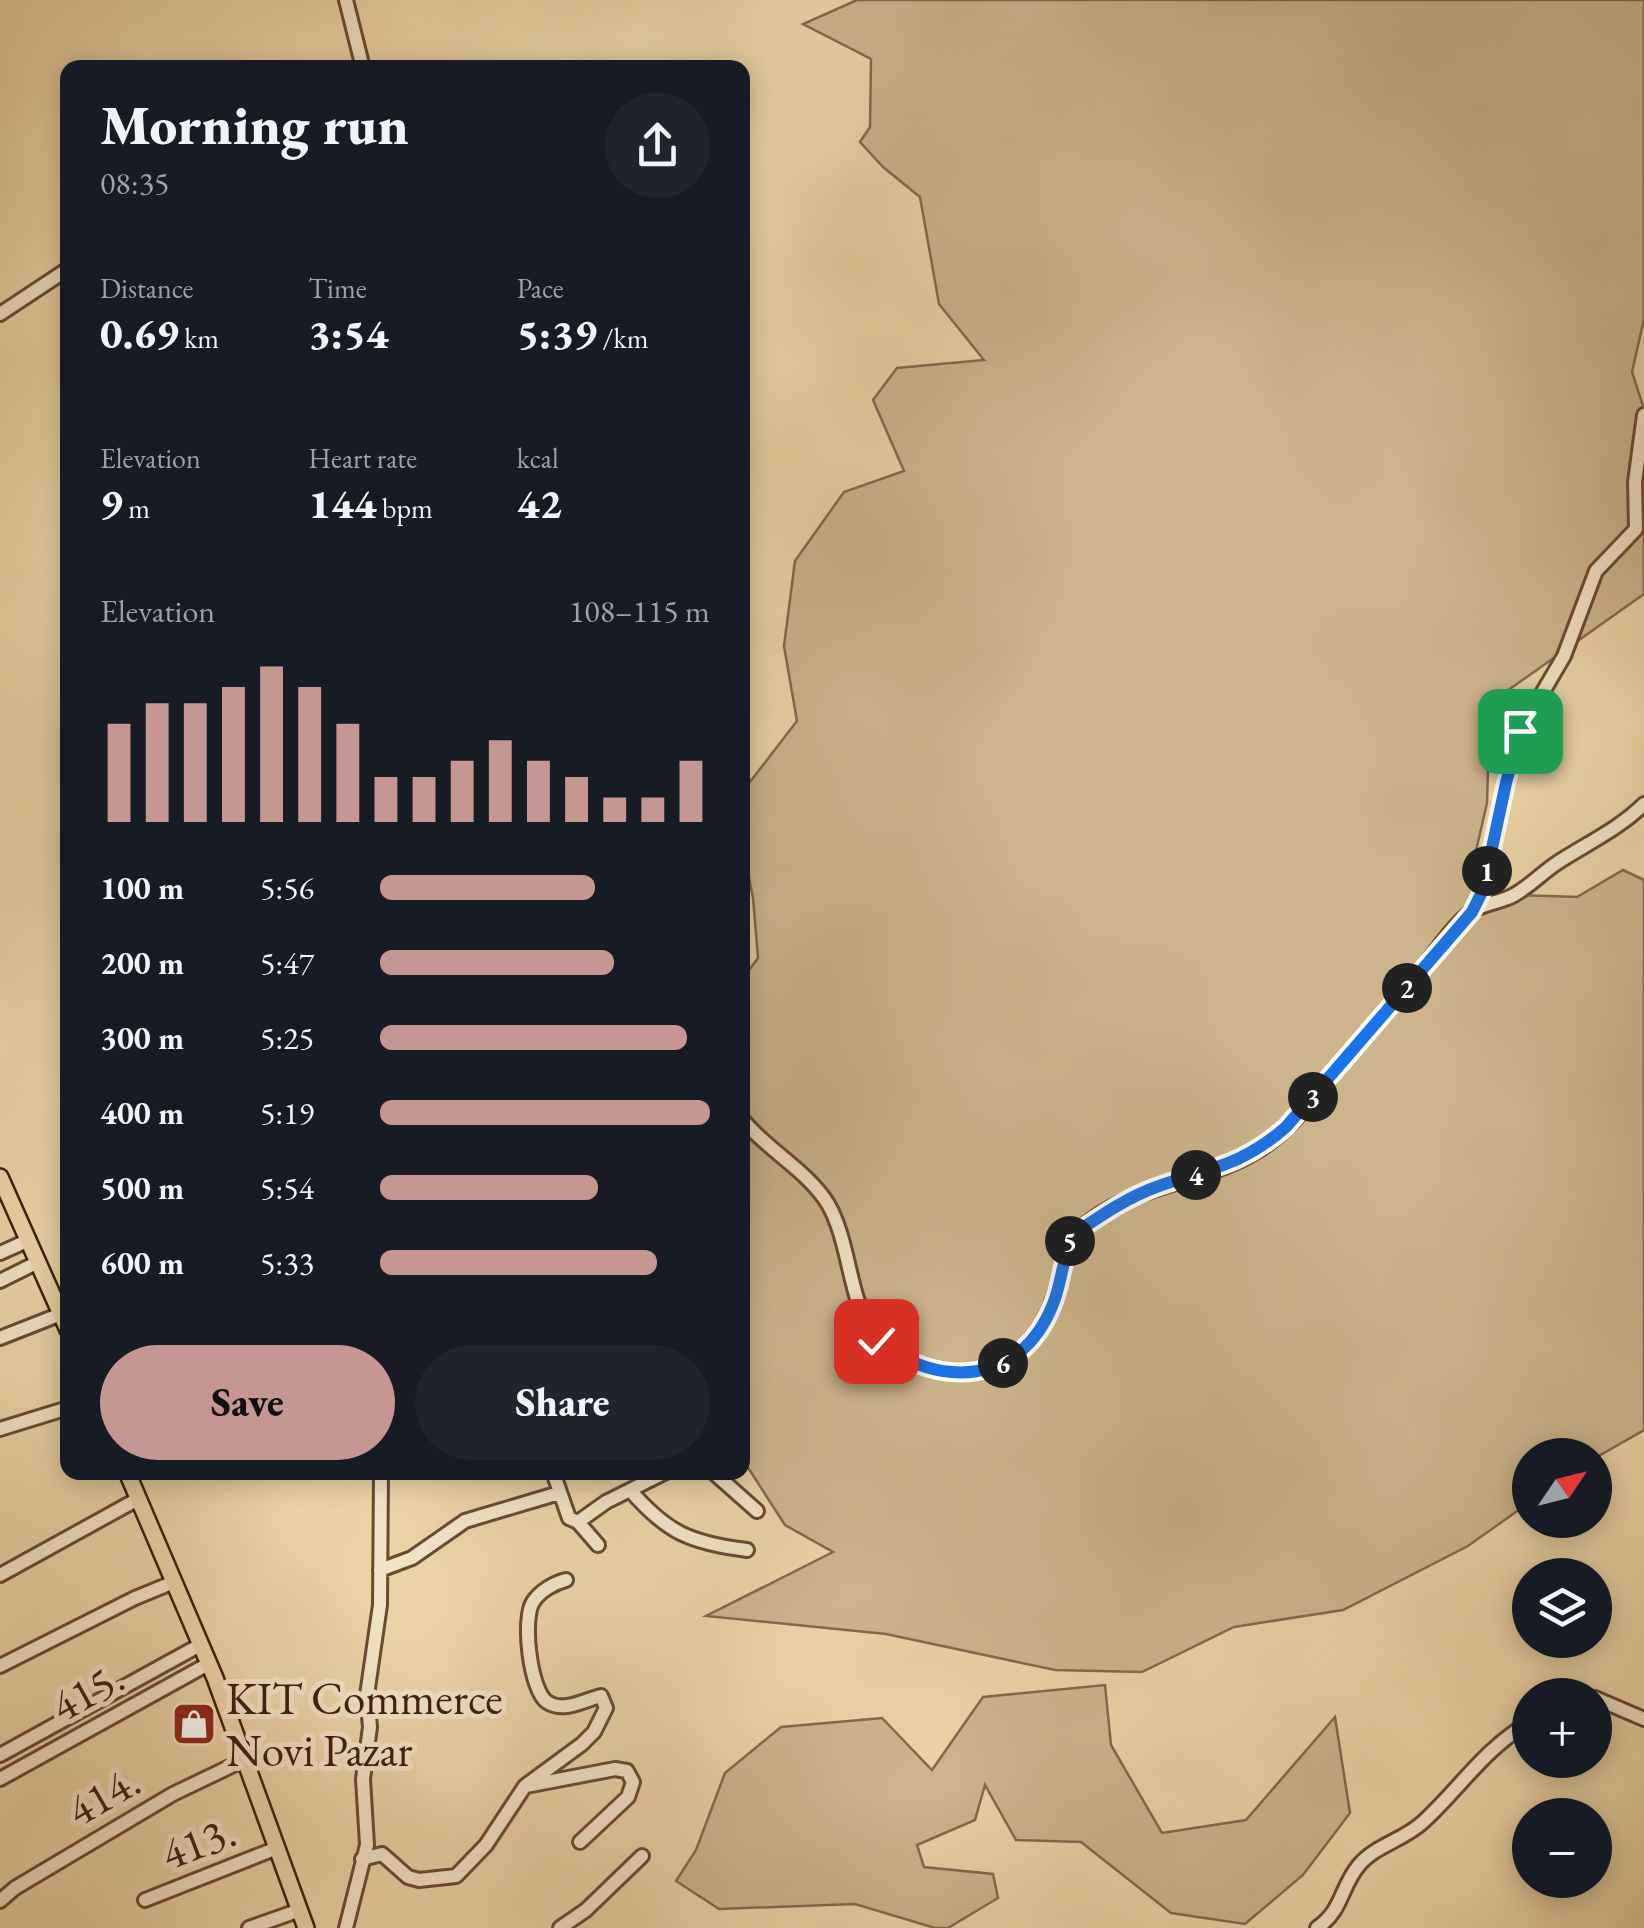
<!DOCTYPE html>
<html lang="en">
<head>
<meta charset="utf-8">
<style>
	body { margin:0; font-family:"EB Garamond",serif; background:#20242c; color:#f1f3f6; height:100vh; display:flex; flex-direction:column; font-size:38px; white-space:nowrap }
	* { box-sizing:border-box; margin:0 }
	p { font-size:32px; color:#9ea1a6 }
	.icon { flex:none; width:55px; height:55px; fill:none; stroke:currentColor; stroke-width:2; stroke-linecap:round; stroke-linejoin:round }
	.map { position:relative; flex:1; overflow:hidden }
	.side { position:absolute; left:60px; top:60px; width:690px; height:1420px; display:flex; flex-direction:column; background:#171b24; border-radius:20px; box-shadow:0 5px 25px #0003 }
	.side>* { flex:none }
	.needle { width:65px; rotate:55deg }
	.controls { position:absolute; left:1512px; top:1438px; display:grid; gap:20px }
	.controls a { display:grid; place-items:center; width:100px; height:100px; border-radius:50%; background:#171b24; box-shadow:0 5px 25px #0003; font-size:50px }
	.pin { position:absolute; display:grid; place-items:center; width:85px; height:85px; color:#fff; margin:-42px; border-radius:20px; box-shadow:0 5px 15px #0006 }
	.km { position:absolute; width:50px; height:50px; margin:-25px; border-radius:50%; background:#222; color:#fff; font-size:28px; line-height:50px; text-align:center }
	.round { display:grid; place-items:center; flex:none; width:105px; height:105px; border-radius:52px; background:#20242c }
	.overview { display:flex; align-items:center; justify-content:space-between; height:170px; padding:0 40px }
	h1 { font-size:55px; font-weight:800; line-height:75px }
	.stats { display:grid; grid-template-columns:repeat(3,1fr); gap:15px; height:170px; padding:10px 40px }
	.stats div { display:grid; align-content:center }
	.stats b { font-size:42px; font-weight:800 }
	.stats small { font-size:28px; font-weight:400 }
	.stats p { font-size:28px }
	.chart { height:280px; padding:20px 40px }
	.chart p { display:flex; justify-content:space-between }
	.chart svg { width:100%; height:180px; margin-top:10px; stroke:#c59692; stroke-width:6 }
	.action { display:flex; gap:20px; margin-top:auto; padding:20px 40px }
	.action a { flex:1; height:115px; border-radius:60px; background:#c59692; color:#111; font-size:40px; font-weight:800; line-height:115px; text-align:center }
	.action a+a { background:#20242c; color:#f1f3f6 }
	ul { padding:0 40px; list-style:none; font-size:32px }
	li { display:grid; grid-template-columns:160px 120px 1fr; align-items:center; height:75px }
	li i { height:25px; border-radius:12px; background:#c59692 }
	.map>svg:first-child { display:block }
	.green { fill:#cdb48c; stroke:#85684c; stroke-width:2.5 }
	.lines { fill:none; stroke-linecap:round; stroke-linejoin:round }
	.minor-casing { stroke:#684a33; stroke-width:18 }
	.major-casing { stroke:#3d1d0d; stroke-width:20 }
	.minor { stroke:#f2e2c5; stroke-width:12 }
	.major { stroke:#ebd3a6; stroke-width:15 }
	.route-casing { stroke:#fff; stroke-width:20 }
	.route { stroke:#1a73e8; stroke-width:12 }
	.labels { text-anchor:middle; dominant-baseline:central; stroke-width:10; stroke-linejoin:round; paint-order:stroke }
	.street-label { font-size:45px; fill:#3d1d0d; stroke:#f2e2c5 }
	.poi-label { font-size:45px; fill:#3d1d0d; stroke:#f2e2c5; text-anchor:start }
</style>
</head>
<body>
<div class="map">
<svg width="1644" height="1928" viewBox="0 0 1644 1928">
	<rect width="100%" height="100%" fill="#ebd3a6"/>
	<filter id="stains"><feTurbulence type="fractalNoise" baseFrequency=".002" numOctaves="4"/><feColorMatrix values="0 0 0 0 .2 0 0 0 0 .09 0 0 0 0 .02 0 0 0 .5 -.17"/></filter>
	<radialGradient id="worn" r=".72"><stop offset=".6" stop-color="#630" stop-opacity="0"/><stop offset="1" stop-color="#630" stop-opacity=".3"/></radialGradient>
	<path class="green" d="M857,0H1644V319L1632,372L1644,409V594L1490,703L1487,803L1476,851L1481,894L1577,897L1623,870L1644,880V1430L1595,1458V1455H1530V1502L1468,1546L1343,1610L1234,1627L1142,1672L1055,1670L886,1634L706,1616L833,1552L785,1525L745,1463L742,979L758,958L753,898L743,846V791L797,721L784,646L795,561L844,492L904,471L873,400L897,368L984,360L939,304L920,197L883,167L860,142L870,127L871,59L803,24Z
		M1105,1685L1111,1745L1162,1833L1246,1820L1335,1717L1350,1813L1303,1875L1245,1924L1171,1913L1081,1842L1016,1840L985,1785L975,1820L917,1845L924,1867L993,1874L998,1898L948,1928H935L855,1904L719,1909L676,1881L696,1850L725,1773L781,1727L882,1718L932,1770L983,1697Z"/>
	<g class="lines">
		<defs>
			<path id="minor" d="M346,0L363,68
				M0,314L68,269
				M1471,912L1483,891L1506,783L1520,731L1564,656L1596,571L1636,529L1635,482L1644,415
				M742,1119C767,1150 808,1171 828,1204C858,1256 844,1340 912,1363C942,1373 980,1379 1007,1361C1041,1339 1054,1304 1063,1267C1066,1255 1068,1241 1077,1232C1128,1182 1205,1186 1262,1148C1295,1126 1319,1090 1344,1060C1369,1032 1395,1004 1418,974C1434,955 1452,926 1472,911C1485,903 1502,902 1514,895C1530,886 1542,873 1557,863C1586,844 1619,829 1644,804
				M0,1253L29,1240
				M0,1281L38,1262
				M0,1338L61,1314
				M0,1429L68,1408
				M553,1472L569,1518L578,1522L606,1502L666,1472
				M713,1472L757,1511
				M630,1490C667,1533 691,1543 747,1550
				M578,1522L598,1545
				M380,1570L412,1558L465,1521L559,1493
				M0,1575L138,1499
				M0,1666L135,1598L174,1582
				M1577,1695H1585
				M1595,1698L1644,1719
				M0,1755L200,1645
				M0,1779L208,1664
				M526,1786L615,1769L627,1771L633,1782L628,1797L580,1842
				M362,1859L382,1854L408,1877L419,1880L456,1876L486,1845L525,1786L582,1744L594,1732L606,1708L601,1696C584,1700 564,1713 547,1702C530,1690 522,1619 533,1602C540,1591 554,1583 566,1580
				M145,1900L277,1848
				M0,1901L15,1888L173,1794L246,1759
				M249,1928L300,1910
				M346,1928L367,1845L363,1779L370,1727L367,1695L380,1605L381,1472
				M560,1928L586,1910L642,1856
				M1317,1928C1343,1910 1340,1888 1359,1865C1376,1845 1404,1840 1423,1822C1460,1788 1485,1748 1530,1722"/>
			<path id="major" d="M0,1177L68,1330
				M127,1472L215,1678L306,1928"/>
		</defs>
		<use href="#minor" class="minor-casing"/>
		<use href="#major" class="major-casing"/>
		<use href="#minor" class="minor"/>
		<use href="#major" class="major"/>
	</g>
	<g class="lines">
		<defs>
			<path id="route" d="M876,1341C939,1389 1021,1386 1053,1304C1063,1280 1062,1252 1077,1232C1103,1214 1130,1196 1159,1186C1211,1168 1243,1165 1286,1127L1472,912L1483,890L1506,783L1520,731"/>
		</defs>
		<use href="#route" class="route-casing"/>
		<use href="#route" class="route"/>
	</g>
	<defs>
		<symbol id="shop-square" viewBox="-11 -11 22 22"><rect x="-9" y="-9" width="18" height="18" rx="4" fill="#8f2418" stroke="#f2e2c5"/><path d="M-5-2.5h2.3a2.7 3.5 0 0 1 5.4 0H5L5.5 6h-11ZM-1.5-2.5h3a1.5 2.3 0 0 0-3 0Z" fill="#fff"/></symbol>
	</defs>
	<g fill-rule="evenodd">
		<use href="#shop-square" x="169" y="1699" width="50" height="50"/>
	</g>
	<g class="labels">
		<g class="street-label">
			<text transform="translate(87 1691) rotate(-29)">415.</text>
			<text transform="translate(103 1795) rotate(-30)">414.</text>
			<text transform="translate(198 1842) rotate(-21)">413.</text>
		</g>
		<g class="poi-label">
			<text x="226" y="1698">KIT Commerce<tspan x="226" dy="52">Novi Pazar</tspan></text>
		</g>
	</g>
	<rect width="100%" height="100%" filter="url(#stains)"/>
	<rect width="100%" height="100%" fill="url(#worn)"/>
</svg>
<div class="controls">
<a><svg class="needle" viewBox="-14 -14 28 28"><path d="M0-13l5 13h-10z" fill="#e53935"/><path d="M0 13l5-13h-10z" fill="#9ea1a6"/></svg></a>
<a><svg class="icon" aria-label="layers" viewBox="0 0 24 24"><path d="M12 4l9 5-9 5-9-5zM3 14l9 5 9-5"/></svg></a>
<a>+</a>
<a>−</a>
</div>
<div class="pin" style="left:1520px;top:731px;background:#1e9e55"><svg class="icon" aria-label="arrive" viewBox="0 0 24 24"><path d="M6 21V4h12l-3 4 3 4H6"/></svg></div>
<div class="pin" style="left:876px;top:1341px;background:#d93025"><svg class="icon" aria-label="check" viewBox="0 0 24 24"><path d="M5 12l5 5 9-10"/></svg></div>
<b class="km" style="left:1487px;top:871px">1</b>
<b class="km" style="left:1407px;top:988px">2</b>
<b class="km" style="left:1313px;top:1097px">3</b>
<b class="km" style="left:1196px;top:1175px">4</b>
<b class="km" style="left:1070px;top:1241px">5</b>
<b class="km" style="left:1003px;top:1363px">6</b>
<section class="side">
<div class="overview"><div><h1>Morning run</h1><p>08:35</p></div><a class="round"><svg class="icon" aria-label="share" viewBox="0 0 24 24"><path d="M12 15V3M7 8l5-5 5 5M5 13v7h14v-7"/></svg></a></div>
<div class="stats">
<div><p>Distance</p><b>0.69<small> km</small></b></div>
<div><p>Time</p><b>3:54</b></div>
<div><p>Pace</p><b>5:39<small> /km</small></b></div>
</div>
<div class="stats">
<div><p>Elevation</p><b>9<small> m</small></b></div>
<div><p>Heart rate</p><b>144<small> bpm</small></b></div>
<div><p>kcal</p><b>42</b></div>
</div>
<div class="chart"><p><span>Elevation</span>108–115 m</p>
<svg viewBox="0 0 160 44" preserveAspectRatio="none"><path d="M5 44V20M15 44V15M25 44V15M35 44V11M45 44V6M55 44V11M65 44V20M75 44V33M85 44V33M95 44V29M105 44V24M115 44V29M125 44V33M135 44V38M145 44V38M155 44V29"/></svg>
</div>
<ul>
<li><b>100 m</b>5:56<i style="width:65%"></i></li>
<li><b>200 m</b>5:47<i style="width:71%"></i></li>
<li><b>300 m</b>5:25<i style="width:93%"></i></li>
<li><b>400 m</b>5:19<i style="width:100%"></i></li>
<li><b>500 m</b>5:54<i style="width:66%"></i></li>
<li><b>600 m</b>5:33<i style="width:84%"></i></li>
</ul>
<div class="action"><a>Save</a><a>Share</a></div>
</section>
</div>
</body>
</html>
